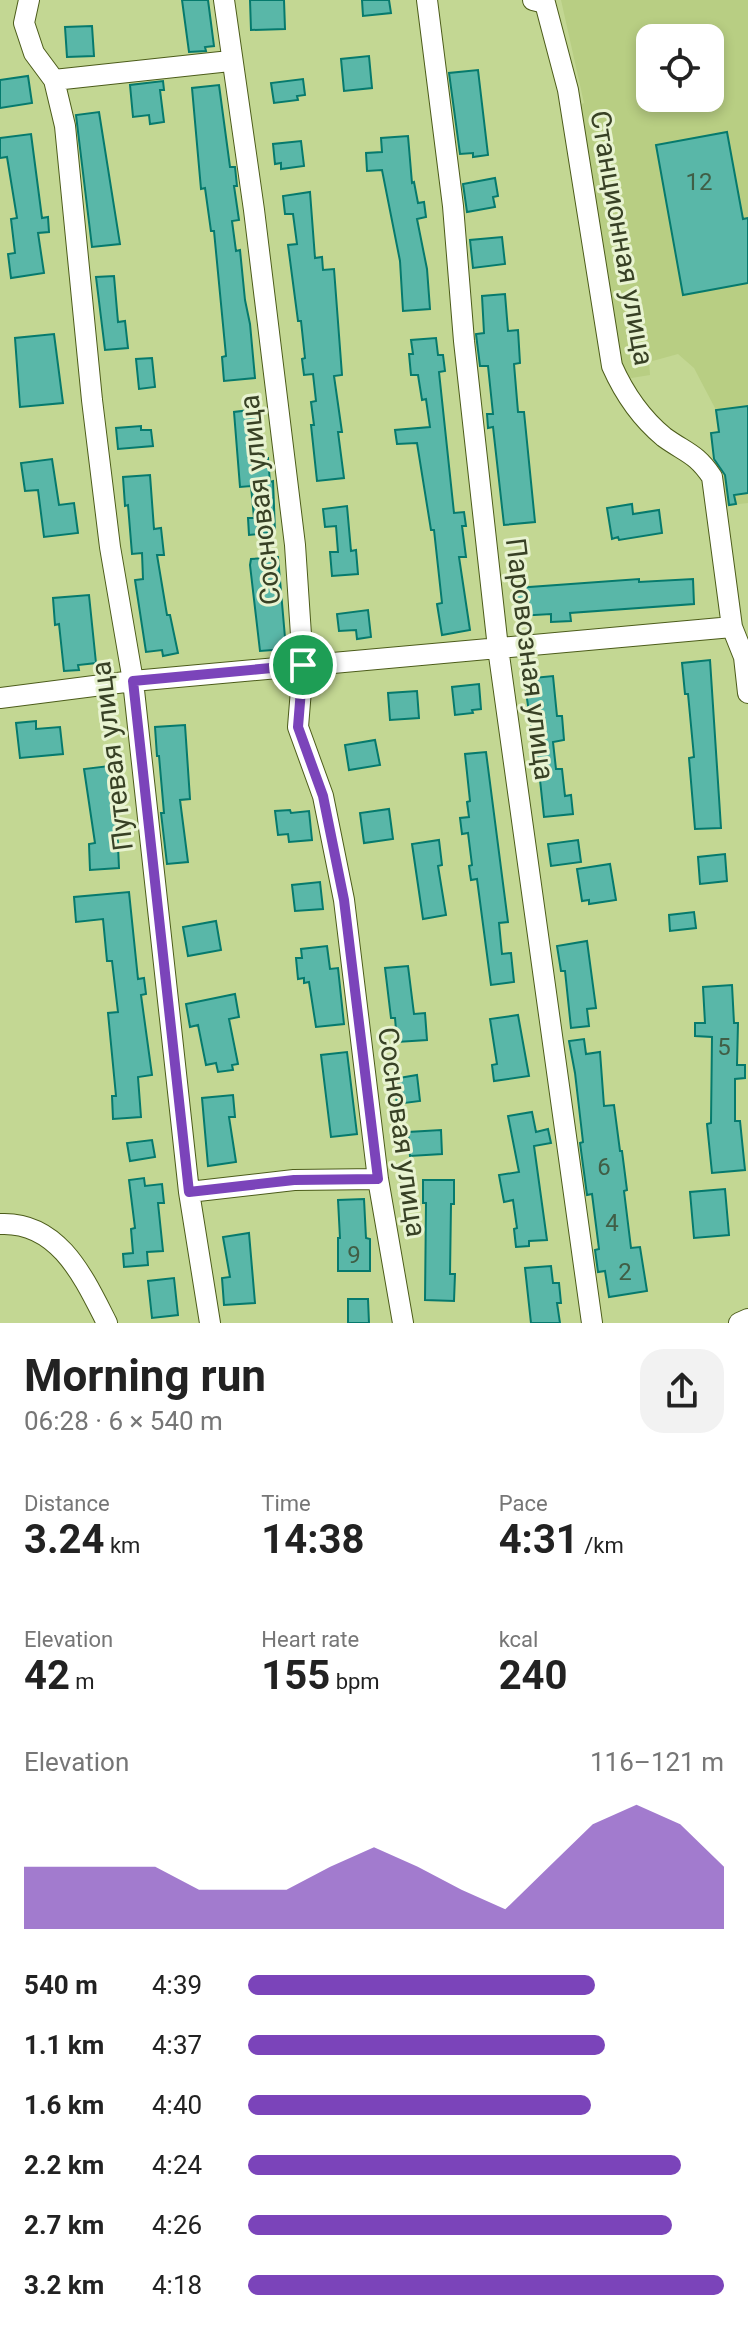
<!DOCTYPE html>
<html lang="en">
<head>
<meta charset="utf-8">
<style>
	body { margin:0; font-family:Roboto,sans-serif; background:#f2f2f2; color:#222; height:100vh; display:flex; flex-direction:column; font-size:30px; white-space:nowrap }
	* { box-sizing:border-box; margin:0 }
	p { font-size:26px; color:#767676 }
	.icon { flex:none; width:44px; height:44px; fill:none; stroke:currentColor; stroke-width:2; stroke-linecap:round; stroke-linejoin:round }
	.map { position:relative; height:1323px; overflow:hidden }
	.drawer { display:flex; flex-direction:column; background:#fff; flex:1 }
	.drawer>* { flex:none }
	.fabs { position:absolute; left:636px; top:24px; display:grid; gap:16px }
	.fabs a { display:grid; place-items:center; width:88px; height:88px; border-radius:16px; background:#fff; box-shadow:0 4px 12px #0003; font-size:40px }
	.pin { position:absolute; display:grid; place-items:center; width:68px; height:68px; color:#fff; margin:-34px; border:4px solid #fff; border-radius:50%; box-shadow:0 2px 8px #0007 }
	.round { display:grid; place-items:center; flex:none; width:84px; height:84px; border-radius:24px; background:#f2f2f2 }
	.headline { display:flex; align-items:center; justify-content:space-between; height:136px; padding:0 24px }
	h1 { font-size:44px; font-weight:700; line-height:60px }
	.figures { display:grid; grid-template-columns:repeat(3,1fr); gap:12px; height:136px; padding:8px 24px }
	.figures div { display:grid; align-content:center }
	.figures b { font-size:40px; font-weight:700 }
	.figures small { font-size:22px; font-weight:400 }
	.figures p { font-size:22px }
	.chart { height:224px; padding:16px 24px }
	.chart p { display:flex; justify-content:space-between }
	.chart svg { width:100%; height:144px; margin-top:8px; fill:#7b44ba; opacity:.7 }
	ul { padding:0 24px; list-style:none; font-size:26px }
	li { display:grid; grid-template-columns:128px 96px 1fr; align-items:center; height:60px }
	li i { height:20px; border-radius:10px; background:#7b44ba }
	.map>svg:first-child { display:block }
	.built { fill:#b8ce83; fill-rule:evenodd }
	.building { fill:#59b7a8; stroke:#067a6d; stroke-width:2 }
	.lines { fill:none; stroke-linecap:round; stroke-linejoin:round }
	.minor-casing { stroke:#4c5c1a; stroke-width:22 }
	.minor { stroke:#fff; stroke-width:20 }
	.route-casing { stroke:#fff; stroke-width:16 }
	.route { stroke:#7b44ba; stroke-width:10 }
	.labels { text-anchor:middle; dominant-baseline:central; stroke-width:6; stroke-linejoin:round; paint-order:stroke }
	.number-label { font-size:24px; fill:#405e46 }
	.street-label { font-size:28px; fill:#384125; stroke:#e8f3d1 }
</style>
</head>
<body>
<div class="map">
<svg width="748" height="1323" viewBox="0 0 748 1323">
	<rect width="100%" height="100%" fill="#c3d793"/>
	<path class="built" d="M561,0H748V503L721,506L711,433L719,431L716,410L694,368L678,354L649,362L650,375L625,379L616,357L574,107L584,103ZM650,38H710V98H650Z"/>
	<path class="building" d="M182,0H208L214,46L205,47L206,51L189,52Z
		M250,0H284L285,29L251,30Z
		M362,0H389L391,13L363,16Z
		M92,26L94,56L67,57L65,27Z
		M369,56L372,88L344,91L341,59Z
		M478,70L488,155L473,157V153L460,154L449,73Z
		M28,76L32,103L0,108V80Z
		M303,79L305,95L297,96L298,100L274,103L271,83Z
		M163,81L164,90H160L164,122L150,124L149,115L133,117L130,85Z
		M219,85L230,167H235L237,186H234L239,220L232,221L236,251L240,250L245,300L250,324L255,378L224,381L222,357L226,356L214,231H211L205,188L201,189L192,88Z
		M99,112L120,244L92,247L76,115Z
		M727,132L743,219L748,218V283L683,295L656,145Z
		M31,134L42,218L48,217L49,232L38,233L44,273L11,278L8,254L15,253L11,219L17,218L7,157L0,158V138Z
		M408,136L412,183L414,182L418,203L424,202L426,217L417,219L427,269L430,309L403,311L400,261L382,170L367,171L366,153L382,152L381,138Z
		M301,141L304,166L281,169V163L275,164L273,144Z
		M495,178L498,196L493,197L495,207L467,212L463,184Z
		M310,192L315,258L322,257L323,270L334,269L342,375L334,376L342,432H338L344,478L317,481L311,425H314L311,402L316,401L313,374L304,375L302,359L305,358L301,321H298L288,245L297,244L293,214H285L283,196Z
		M502,237L505,264L473,268L470,240Z
		M114,276L118,322L125,321L128,348L105,350L96,277Z
		M505,294L508,331L518,330L520,363L514,364L518,412H524L535,522L504,525L493,427L488,428L487,414H493L488,366H480L476,334L484,333L482,296Z
		M54,334L63,403L20,407L15,338Z
		M436,338L438,355H443L445,371L439,372L454,513L464,512L466,526H462L466,557H459L470,630L442,635L437,604L442,603L434,530H431L417,443L397,444L395,430L430,427L426,399L422,400L418,375H411L409,354H413L411,340Z
		M152,358L155,387L139,389L136,359Z
		M748,406V493L734,495L736,504L729,505L725,475L714,459L711,433L719,432L716,410Z
		M259,409L263,458H268L270,482L273,481L275,532L249,535L248,518H254L251,486L240,487L234,412Z
		M141,426V430H151L153,446L118,449L116,428Z
		M52,459L59,505L74,503L78,533L44,537L38,490L25,491L21,463Z
		M150,475L154,529L161,528L164,555H157L167,615H170L178,653L163,656L162,650L146,652L135,580L143,579L142,553L132,554L128,505L125,506L123,477Z
		M632,504L633,514L659,510L662,533L619,540L618,537L612,539L607,508Z
		M347,506L351,551L356,550L358,574L332,576L330,552H338L336,526L325,527L323,509Z
		M278,557L286,649L260,651L250,565L251,559Z
		M639,579V582L693,579L694,604L570,613L571,621L551,622V614L518,616L516,588Z
		M89,595L96,663L78,665L79,670L64,671L59,624L55,625L53,598Z
		M368,610L371,637L357,639L356,630L339,631L337,614Z
		M710,660L721,828L695,829L689,758L694,757L688,694H685L682,663Z
		M553,676L557,716H562L564,740L553,742L556,769H562L565,796L571,795L573,814L544,817L537,752H535L524,679Z
		M479,684L481,709L472,710L473,713L455,715L452,687Z
		M417,691L419,718L390,720L388,693Z
		M36,721V729L60,727L63,754L20,758L16,723Z
		M185,725L190,799L180,800L188,862L167,864L161,813H164L159,756H157L155,727Z
		M375,740L380,765L349,770L345,745Z
		M486,752L508,922L499,923L502,954L511,953L514,982L491,985L477,879L471,880L469,866L472,865L468,833L462,834L460,818L469,817L467,802L470,801L465,754Z
		M109,766L117,823L119,868L90,870L89,844L95,843L84,769Z
		M389,809L393,839L364,843L360,813Z
		M290,810L291,813L309,811L312,840L289,842L288,834L278,835L275,811Z
		M439,840L442,865L438,866L446,915L423,919L412,844Z
		M578,840L581,862L551,866L548,844Z
		M725,854L727,881L700,884L698,857Z
		M610,864L616,900L589,904V900L582,901L577,869Z
		M320,882L323,909L295,911L292,885Z
		M129,892L138,979L144,978L146,994L141,995L152,1075L138,1077L141,1117L113,1119L112,1096H116L108,1013L118,1012L112,961H107L103,919L76,922L74,897Z
		M694,912L696,928L670,931L669,915Z
		M216,921L221,950L188,956L183,927Z
		M587,941L596,1008L587,1009L589,1026L571,1028L565,971H561L557,946Z
		M327,946L330,969L338,968L344,1024L316,1027L309,982L304,983V978L298,979L296,958H302L301,949Z
		M408,966L414,1014L425,1013L427,1040L397,1042L395,1018H391L385,968Z
		M732,985L734,1023H738L737,1065H745V1078L735,1079V1121H740L745,1170L712,1173L707,1124L711,1123L712,1037L695,1036V1023H705L703,987Z
		M235,994L239,1017L229,1019L238,1064L232,1065L233,1070L218,1072L216,1063L206,1065L198,1025L190,1027L186,1004Z
		M518,1015L529,1076L494,1081L492,1065L497,1064L490,1019Z
		M584,1039L586,1054L600,1052L604,1106L614,1105L620,1151H622L627,1190L624,1191L631,1248L640,1247L647,1291L609,1297L605,1271L598,1272L595,1250L599,1249L592,1194L587,1195L580,1143L583,1142L575,1073L569,1041Z
		M347,1052L357,1134L331,1137L321,1055Z
		M417,1075L420,1101L397,1104L393,1079Z
		M233,1095L235,1117H229L236,1162L208,1166L202,1098Z
		M532,1112L536,1132L548,1129L551,1143L534,1146L547,1240L529,1241V1246L516,1247L514,1229L517,1228L513,1200L504,1202L499,1175L519,1172L508,1116Z
		M441,1130L442,1154L410,1156L408,1132Z
		M152,1140L155,1157L130,1161L127,1143Z
		M144,1178L145,1186L162,1184L164,1203H158L163,1251L147,1252L148,1265L124,1267L123,1254L133,1253L131,1229L135,1228L129,1180Z
		M423,1180H454V1204H451L450,1274H455L454,1301L425,1300L426,1203H423Z
		M725,1189L729,1235L694,1238L690,1192Z
		M364,1199L366,1238L370,1239V1271H338V1238H340L338,1200Z
		M249,1233L255,1303L224,1305L222,1278L230,1277L223,1237Z
		M551,1266L553,1283H559L561,1303H557L560,1323H531L525,1268Z
		M174,1278L178,1315L152,1318L148,1281Z
		M348,1299H368L369,1323H348Z"/>
	<g class="lines">
		<defs>
			<path id="minor" d="M29,0L24,23L34,53L54,80L65,126L92,400L110,547L133,681L189,1192L210,1323
				M224,0L254,210L295,545L303,665L298,727L323,796L344,900L378,1179L403,1323
				M427,0L453,206L464,341L498,648L592,1323
				M533,0L545,3L568,90L612,366C624,393 641,418 664,437C686,453 696,453 712,477L732,627L744,657L748,693
				M54,80L230,61
				M0,698L133,681L732,627
				M189,1192L294,1180L378,1179
				M0,1224C59,1221 84,1278 107,1323
				M739,1323L748,1319"/>
		</defs>
		<use href="#minor" class="minor-casing"/>
		<use href="#minor" class="minor"/>
	</g>
	<g class="lines">
		<defs>
			<path id="route" d="M303,665L298,727L323,796L344,900L378,1179L294,1180L189,1192L133,681Z"/>
		</defs>
		<use href="#route" class="route-casing"/>
		<use href="#route" class="route"/>
	</g>
	<g class="labels">
		<g class="number-label">
			<text x="699" y="182">12</text>
			<text x="724" y="1047">5</text>
			<text x="604" y="1167">6</text>
			<text x="612" y="1223">4</text>
			<text x="354" y="1255">9</text>
			<text x="625" y="1272">2</text>
		</g>
		<g class="street-label">
			<text transform="translate(622 238) rotate(80)">Станционная улица</text>
			<text transform="translate(260 500) rotate(-96)">Сосновая улица</text>
			<text transform="translate(530 659) rotate(83)">Паровозная улица</text>
			<text transform="translate(112 756) rotate(-97)">Путевая улица</text>
			<text transform="translate(402 1132) rotate(82)">Сосновая улица</text>
		</g>
	</g>
</svg>
<div class="fabs">
<a><svg class="icon" aria-label="locate" viewBox="0 0 24 24"><circle cx="12" cy="12" r="6"/><path d="M12 2v4M12 18v4M2 12h4M18 12h4"/></svg></a>
</div>
<div class="pin" style="left:303px;top:665px;background:#1e9e55"><svg class="icon" aria-label="arrive" viewBox="0 0 24 24"><path d="M6 21V4h12l-3 4 3 4H6"/></svg></div>
</div>
<section class="drawer">
<div class="headline"><div><h1>Morning run</h1><p>06:28 · 6 × 540 m</p></div><a class="round"><svg class="icon" aria-label="share" viewBox="0 0 24 24"><path d="M12 15V3M7 8l5-5 5 5M5 13v7h14v-7"/></svg></a></div>
<div class="figures">
<div><p>Distance</p><b>3.24<small> km</small></b></div>
<div><p>Time</p><b>14:38</b></div>
<div><p>Pace</p><b>4:31<small> /km</small></b></div>
</div>
<div class="figures">
<div><p>Elevation</p><b>42<small> m</small></b></div>
<div><p>Heart rate</p><b>155<small> bpm</small></b></div>
<div><p>kcal</p><b>240</b></div>
</div>
<div class="chart"><p><span>Elevation</span>116–121 m</p>
<svg viewBox="0 0 160 44" preserveAspectRatio="none"><path d="M0 44V25L10 25L20 25L30 25L40 32L50 32L60 32L70 25L80 19L90 25L100 32L110 38L120 25L130 12L140 6L150 12L160 25V44z"/></svg>
</div>
<ul>
<li><b>540 m</b>4:39<i style="width:73%"></i></li>
<li><b>1.1 km</b>4:37<i style="width:75%"></i></li>
<li><b>1.6 km</b>4:40<i style="width:72%"></i></li>
<li><b>2.2 km</b>4:24<i style="width:91%"></i></li>
<li><b>2.7 km</b>4:26<i style="width:89%"></i></li>
<li><b>3.2 km</b>4:18<i style="width:100%"></i></li>
</ul>
</section>
</body>
</html>
